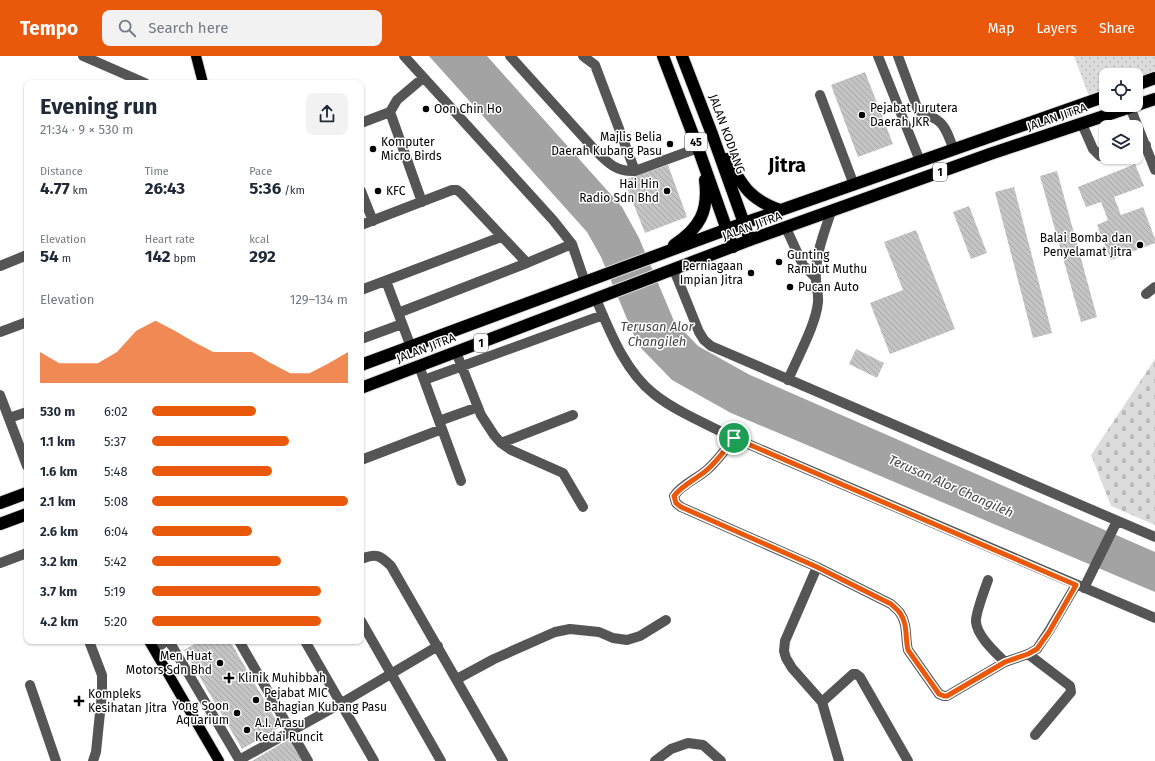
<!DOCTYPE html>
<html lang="en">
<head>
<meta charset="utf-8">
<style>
	body { margin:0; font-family:"Fira Sans",sans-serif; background:#f2f2f3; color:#1f2937; height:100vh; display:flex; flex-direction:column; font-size:15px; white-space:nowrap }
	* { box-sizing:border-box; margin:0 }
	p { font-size:13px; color:#747a83 }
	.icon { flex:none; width:22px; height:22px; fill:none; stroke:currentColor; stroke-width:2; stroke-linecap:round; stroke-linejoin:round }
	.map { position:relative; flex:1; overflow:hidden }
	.side { position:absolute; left:24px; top:24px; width:340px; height:564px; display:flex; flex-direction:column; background:#fff; border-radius:8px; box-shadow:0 1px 3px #0004 }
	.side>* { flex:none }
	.tools { position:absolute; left:1099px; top:12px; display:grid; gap:8px }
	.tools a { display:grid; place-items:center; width:44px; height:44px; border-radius:8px; background:#fff; box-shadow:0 1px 3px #0004; font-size:20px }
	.pin { position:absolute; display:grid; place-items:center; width:34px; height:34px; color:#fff; margin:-17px; border:2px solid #fff; border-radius:50%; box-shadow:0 1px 4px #0007 }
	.round { display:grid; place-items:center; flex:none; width:42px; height:42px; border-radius:8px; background:#f2f2f3 }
	.headline { display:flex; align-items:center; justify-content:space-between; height:68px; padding:0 16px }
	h1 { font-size:22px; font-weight:700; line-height:30px }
	.figures { display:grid; grid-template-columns:repeat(3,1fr); gap:6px; height:68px; padding:4px 16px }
	.figures div { display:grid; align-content:center }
	.figures b { font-size:17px; font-weight:700 }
	.figures small { font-size:11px; font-weight:400 }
	.figures p { font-size:11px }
	.chart { height:112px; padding:8px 16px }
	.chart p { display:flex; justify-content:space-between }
	.chart svg { width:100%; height:72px; margin-top:4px; fill:#ea580c; opacity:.7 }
	ul { padding:0 16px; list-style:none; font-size:13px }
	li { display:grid; grid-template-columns:64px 48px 1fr; align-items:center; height:30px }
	li i { height:10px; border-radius:5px; background:#ea580c }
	header { display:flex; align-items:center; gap:24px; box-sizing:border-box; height:56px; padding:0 20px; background:#ea580c; color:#fff }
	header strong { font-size:19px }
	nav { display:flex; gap:22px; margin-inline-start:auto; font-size:14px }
	.search { width:280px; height:36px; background:#f2f2f3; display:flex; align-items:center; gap:10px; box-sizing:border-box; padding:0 14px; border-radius:8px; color:#747a83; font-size:15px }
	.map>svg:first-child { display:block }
	.cemetery { fill:url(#cemetery-stones) }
	.park { fill:url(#park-dots) }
	.water { fill:#a3a3a3 }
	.building { fill:url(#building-back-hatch) }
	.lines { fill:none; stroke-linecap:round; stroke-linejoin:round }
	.major-casing { stroke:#dbdbdb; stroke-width:12 }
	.highway-casing { stroke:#dbdbdb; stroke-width:14 }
	.minor { stroke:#555; stroke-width:10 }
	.major { stroke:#000; stroke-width:10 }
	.highway { stroke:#000; stroke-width:12 }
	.route-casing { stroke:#fff; stroke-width:8 }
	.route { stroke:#ea580c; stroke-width:5 }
	.poi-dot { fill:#000; stroke:#fff; stroke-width:1.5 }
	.labels { text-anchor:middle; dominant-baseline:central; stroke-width:3; stroke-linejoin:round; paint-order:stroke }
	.shield { fill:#fff; stroke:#4c4c4c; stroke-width:1 }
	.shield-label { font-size:11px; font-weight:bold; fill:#000 }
	.poi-label { font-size:12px; fill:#000; stroke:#fff; text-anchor:start }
	.street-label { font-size:12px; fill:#000; stroke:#fff }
	.water-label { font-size:13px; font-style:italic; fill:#444; stroke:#fff }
	.town-label { font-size:20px; font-weight:bold; fill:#000; stroke:#fff }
</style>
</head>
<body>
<header>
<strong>Tempo</strong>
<div class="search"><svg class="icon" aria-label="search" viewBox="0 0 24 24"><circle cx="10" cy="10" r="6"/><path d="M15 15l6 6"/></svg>Search here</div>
<nav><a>Map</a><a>Layers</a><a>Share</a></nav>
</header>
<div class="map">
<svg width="1155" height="705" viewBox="0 0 1155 705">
	<defs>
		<pattern id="cemetery-stones" width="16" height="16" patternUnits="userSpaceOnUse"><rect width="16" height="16" fill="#dcdcdc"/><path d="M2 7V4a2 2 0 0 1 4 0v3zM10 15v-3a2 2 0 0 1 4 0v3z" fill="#bbb"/></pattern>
		<pattern id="park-dots" width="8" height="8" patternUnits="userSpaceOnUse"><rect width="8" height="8" fill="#dcdcdc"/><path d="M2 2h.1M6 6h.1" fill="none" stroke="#bbb" stroke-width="1.8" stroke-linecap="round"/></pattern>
		<pattern id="building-back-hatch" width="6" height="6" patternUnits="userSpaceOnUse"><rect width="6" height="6" fill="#c4c4c4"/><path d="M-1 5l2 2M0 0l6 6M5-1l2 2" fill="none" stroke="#a7a7a7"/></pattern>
	</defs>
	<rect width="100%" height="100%" fill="#fff"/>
	<path class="cemetery" d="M1155,303V469L1111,450L1091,399Z"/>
	<path class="park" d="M1074,0H1155V19L1136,26V19H1106V37L1090,43Z"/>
	<path class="water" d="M429,0H487L622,151L639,182L674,265L698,290L750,319L1155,496V536L731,357L672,324L638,289L601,201L587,176Z"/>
	<path class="building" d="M865,16L893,88L858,101L831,29Z
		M1135,108L1144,130L1114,141L1121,159L1143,151L1155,183V187L1111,204L1097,169L1108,164L1101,146L1086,151L1078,131Z
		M668,109L687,161L645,177L624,124Z
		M1057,115L1097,261L1081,266L1040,120Z
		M1014,131L1052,277L1033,282L995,136Z
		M969,150L987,197L971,203L953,156Z
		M916,174L955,273L890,298L870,247L903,234L884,186Z
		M856,293L884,307L877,322L849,308Z
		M200,585H230L280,671L242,693L184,594Z
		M291,682L304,705H252Z"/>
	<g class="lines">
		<defs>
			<path id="major" d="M196,0L203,27
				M149,585L219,705"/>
			<path id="highway" d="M663,0L698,92L733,191
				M682,0L712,78L750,184
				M1136,29L1155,22
				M727,103C743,130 749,143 780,154
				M674,189C700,172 709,155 705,124
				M361,309L744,167L1106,40
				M361,332L750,184L990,98L1155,43
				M0,447L27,437
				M0,468L27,458"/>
		</defs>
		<use href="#major" class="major-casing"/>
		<use href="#highway" class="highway-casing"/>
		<path class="minor" d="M83,0L145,27
			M404,0L553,164L572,188L585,226
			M510,0L595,94C608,107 616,116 635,115L698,92
			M583,0L595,9L635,115
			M878,0L920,105
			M898,0L918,54C923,60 931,59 937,64C946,69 950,85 954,94
			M820,39L854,129
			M1130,51L1155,114
			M390,56L422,146
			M361,67L390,56L397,44L423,22
			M1082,68L1093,93L1100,100L1109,101
			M1136,92L1146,89
			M361,135L373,165
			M361,169L452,134H457L461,137L527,207L572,188
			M786,172L803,209L815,221
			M0,210L27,199
			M674,214L699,276L704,284L711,290L1155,481
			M386,225L411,291
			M361,234L501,181
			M1146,238L1155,231
			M596,243C610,276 625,315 654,338C675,355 709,369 734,382L1155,562
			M398,257L527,207
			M0,276L27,266
			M361,283L402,268
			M456,296L481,359L494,379L501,387L511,394L563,417L583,451
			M419,310L461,425
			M424,324L603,259
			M788,324C797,302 816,269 818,246C819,237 815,228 816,219C816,197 824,177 831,156
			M0,339L27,410
			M9,362L27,356
			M439,365L478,351
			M734,382C726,393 718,404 708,413C697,423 682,428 674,440L676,447L681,451L817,511L891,548C894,551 898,554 900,557C908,568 905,582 908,594L939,638L944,640H947L1005,606L1028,598L1037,593L1049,575L1076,529
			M501,387L573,359
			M361,404L442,373
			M361,503C376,497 380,499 391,510L503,705
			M0,507L27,497
			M817,511L785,585L784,595L786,602L792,612L822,646L839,705
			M988,524C985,533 975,558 976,566C977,580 996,597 1005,606
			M1084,532L1117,465
			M361,565L441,705
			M89,585L102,619V637L96,696L93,705
			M169,585L240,705
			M239,585L308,705
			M305,585L374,705
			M155,594L166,585
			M1028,598L1070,630L1071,636L1035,679
			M457,623L494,603L555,576L570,573L599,576L613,582L627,584L640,580L666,564
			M30,629L56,705
			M822,646L853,618H856L860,621L908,705
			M239,704L340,648L438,590
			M655,705L671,693L688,687L703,689L721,705"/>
		<use href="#major" class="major"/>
		<use href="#highway" class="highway"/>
	</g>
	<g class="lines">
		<defs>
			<path id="route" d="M734,382L1076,529L1049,576L1037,593L1028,598L1005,606L947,640H944L939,638L908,594C905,582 908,568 900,557C898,554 894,551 891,548L817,511L681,451L676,447L674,440C682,429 697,423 708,413C718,404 726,393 734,382Z"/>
		</defs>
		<use href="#route" class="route-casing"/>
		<use href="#route" class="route"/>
	</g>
	<g class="poi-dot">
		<circle cx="426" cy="53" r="4"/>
		<circle cx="862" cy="59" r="4"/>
		<circle cx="670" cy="88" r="4"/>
		<circle cx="373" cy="93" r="4"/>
		<circle cx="378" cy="135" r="4"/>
		<circle cx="667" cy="135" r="4"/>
		<circle cx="1140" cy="189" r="4"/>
		<circle cx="779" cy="206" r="4"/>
		<circle cx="751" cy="217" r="4"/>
		<circle cx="790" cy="231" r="4"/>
		<circle cx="220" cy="607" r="4"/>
		<path d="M227 616h4v4h4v4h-4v4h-4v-4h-4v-4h4z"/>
		<circle cx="256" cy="644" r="4"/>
		<path d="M77 639h4v4h4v4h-4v4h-4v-4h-4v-4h4z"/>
		<circle cx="237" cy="657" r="4"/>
		<circle cx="247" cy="674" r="4"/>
	</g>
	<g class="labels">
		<g class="shield">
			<rect x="685" y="77" width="22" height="18" rx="3"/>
			<rect x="933" y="107" width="14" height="18" rx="3"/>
			<rect x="474" y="278" width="14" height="18" rx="3"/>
		</g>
		<g class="shield-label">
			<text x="696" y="86">45</text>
			<text x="940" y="116">1</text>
			<text x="481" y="287">1</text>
		</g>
		<g class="poi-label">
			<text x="870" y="52">Pejabat Jurutera<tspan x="870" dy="14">Daerah JKR</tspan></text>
			<text x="434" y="53">Oon Chin Ho</text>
			<text x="662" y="81" text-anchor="end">Majlis Belia<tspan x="662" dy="14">Daerah Kubang Pasu</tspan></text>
			<text x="381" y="86">Komputer<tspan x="381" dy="14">Micro Birds</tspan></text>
			<text x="659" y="128" text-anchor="end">Hai Hin<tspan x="659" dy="14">Radio Sdn Bhd</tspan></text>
			<text x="386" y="135">KFC</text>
			<text x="1132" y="182" text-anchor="end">Balai Bomba dan<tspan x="1132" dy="14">Penyelamat Jitra</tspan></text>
			<text x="787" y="199">Gunting<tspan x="787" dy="14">Rambut Muthu</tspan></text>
			<text x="743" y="210" text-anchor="end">Perniagaan<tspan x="743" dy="14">Impian Jitra</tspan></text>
			<text x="798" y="231">Pucan Auto</text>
			<text x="212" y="600" text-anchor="end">Men Huat<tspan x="212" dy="14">Motors Sdn Bhd</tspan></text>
			<text x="238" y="622">Klinik Muhibbah</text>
			<text x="264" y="637">Pejabat MIC<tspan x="264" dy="14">Bahagian Kubang Pasu</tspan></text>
			<text x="88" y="638">Kompleks<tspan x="88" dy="14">Kesihatan Jitra</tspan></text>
			<text x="229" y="650" text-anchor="end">Yong Soon<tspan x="229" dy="14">Aquarium</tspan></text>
			<text x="255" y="667">A.I. Arasu<tspan x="255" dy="14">Kedai Runcit</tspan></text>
		</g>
		<g class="street-label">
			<text transform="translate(1057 61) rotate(-19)">JALAN JITRA</text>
			<text transform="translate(727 78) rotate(70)">JALAN KODIANG</text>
			<text transform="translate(752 170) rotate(-20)">JALAN JITRA</text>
			<text transform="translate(426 292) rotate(-21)">JALAN JITRA</text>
		</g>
		<g class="water-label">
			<text x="657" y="270">Terusan Alor<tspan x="657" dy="15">Changileh</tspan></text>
			<text transform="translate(951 430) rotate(24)">Terusan Alor Changileh</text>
		</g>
		<g class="town-label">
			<text x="787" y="109">Jitra</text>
		</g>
	</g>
</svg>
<div class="tools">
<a><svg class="icon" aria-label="locate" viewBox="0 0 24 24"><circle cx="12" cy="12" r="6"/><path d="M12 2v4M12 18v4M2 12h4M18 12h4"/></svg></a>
<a><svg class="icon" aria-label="layers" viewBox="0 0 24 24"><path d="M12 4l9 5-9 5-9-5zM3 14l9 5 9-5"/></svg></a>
</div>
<div class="pin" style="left:734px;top:382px;background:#1e9e55"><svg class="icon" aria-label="arrive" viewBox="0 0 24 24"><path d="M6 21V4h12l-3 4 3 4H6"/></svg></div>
<section class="side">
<div class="headline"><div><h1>Evening run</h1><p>21:34 · 9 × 530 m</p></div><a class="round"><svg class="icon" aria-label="share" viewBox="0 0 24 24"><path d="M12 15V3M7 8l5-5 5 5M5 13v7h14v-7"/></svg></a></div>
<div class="figures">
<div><p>Distance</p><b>4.77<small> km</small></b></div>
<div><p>Time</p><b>26:43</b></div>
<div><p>Pace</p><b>5:36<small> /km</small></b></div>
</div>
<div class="figures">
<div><p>Elevation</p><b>54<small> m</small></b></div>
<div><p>Heart rate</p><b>142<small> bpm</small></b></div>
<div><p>kcal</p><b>292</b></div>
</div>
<div class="chart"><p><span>Elevation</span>129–134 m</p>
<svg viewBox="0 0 160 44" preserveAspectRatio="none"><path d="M0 44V25L10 32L20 32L30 32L40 25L50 12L60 6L70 12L80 19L90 25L100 25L110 25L120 32L130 38L140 38L150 32L160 25V44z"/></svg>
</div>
<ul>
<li><b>530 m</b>6:02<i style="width:53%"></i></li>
<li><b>1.1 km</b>5:37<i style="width:70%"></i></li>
<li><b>1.6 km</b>5:48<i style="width:61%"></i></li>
<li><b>2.1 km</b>5:08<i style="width:100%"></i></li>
<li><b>2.6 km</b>6:04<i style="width:51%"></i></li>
<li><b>3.2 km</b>5:42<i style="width:66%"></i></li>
<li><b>3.7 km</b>5:19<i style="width:86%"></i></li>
<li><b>4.2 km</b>5:20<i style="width:86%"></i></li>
</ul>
</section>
</div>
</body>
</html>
